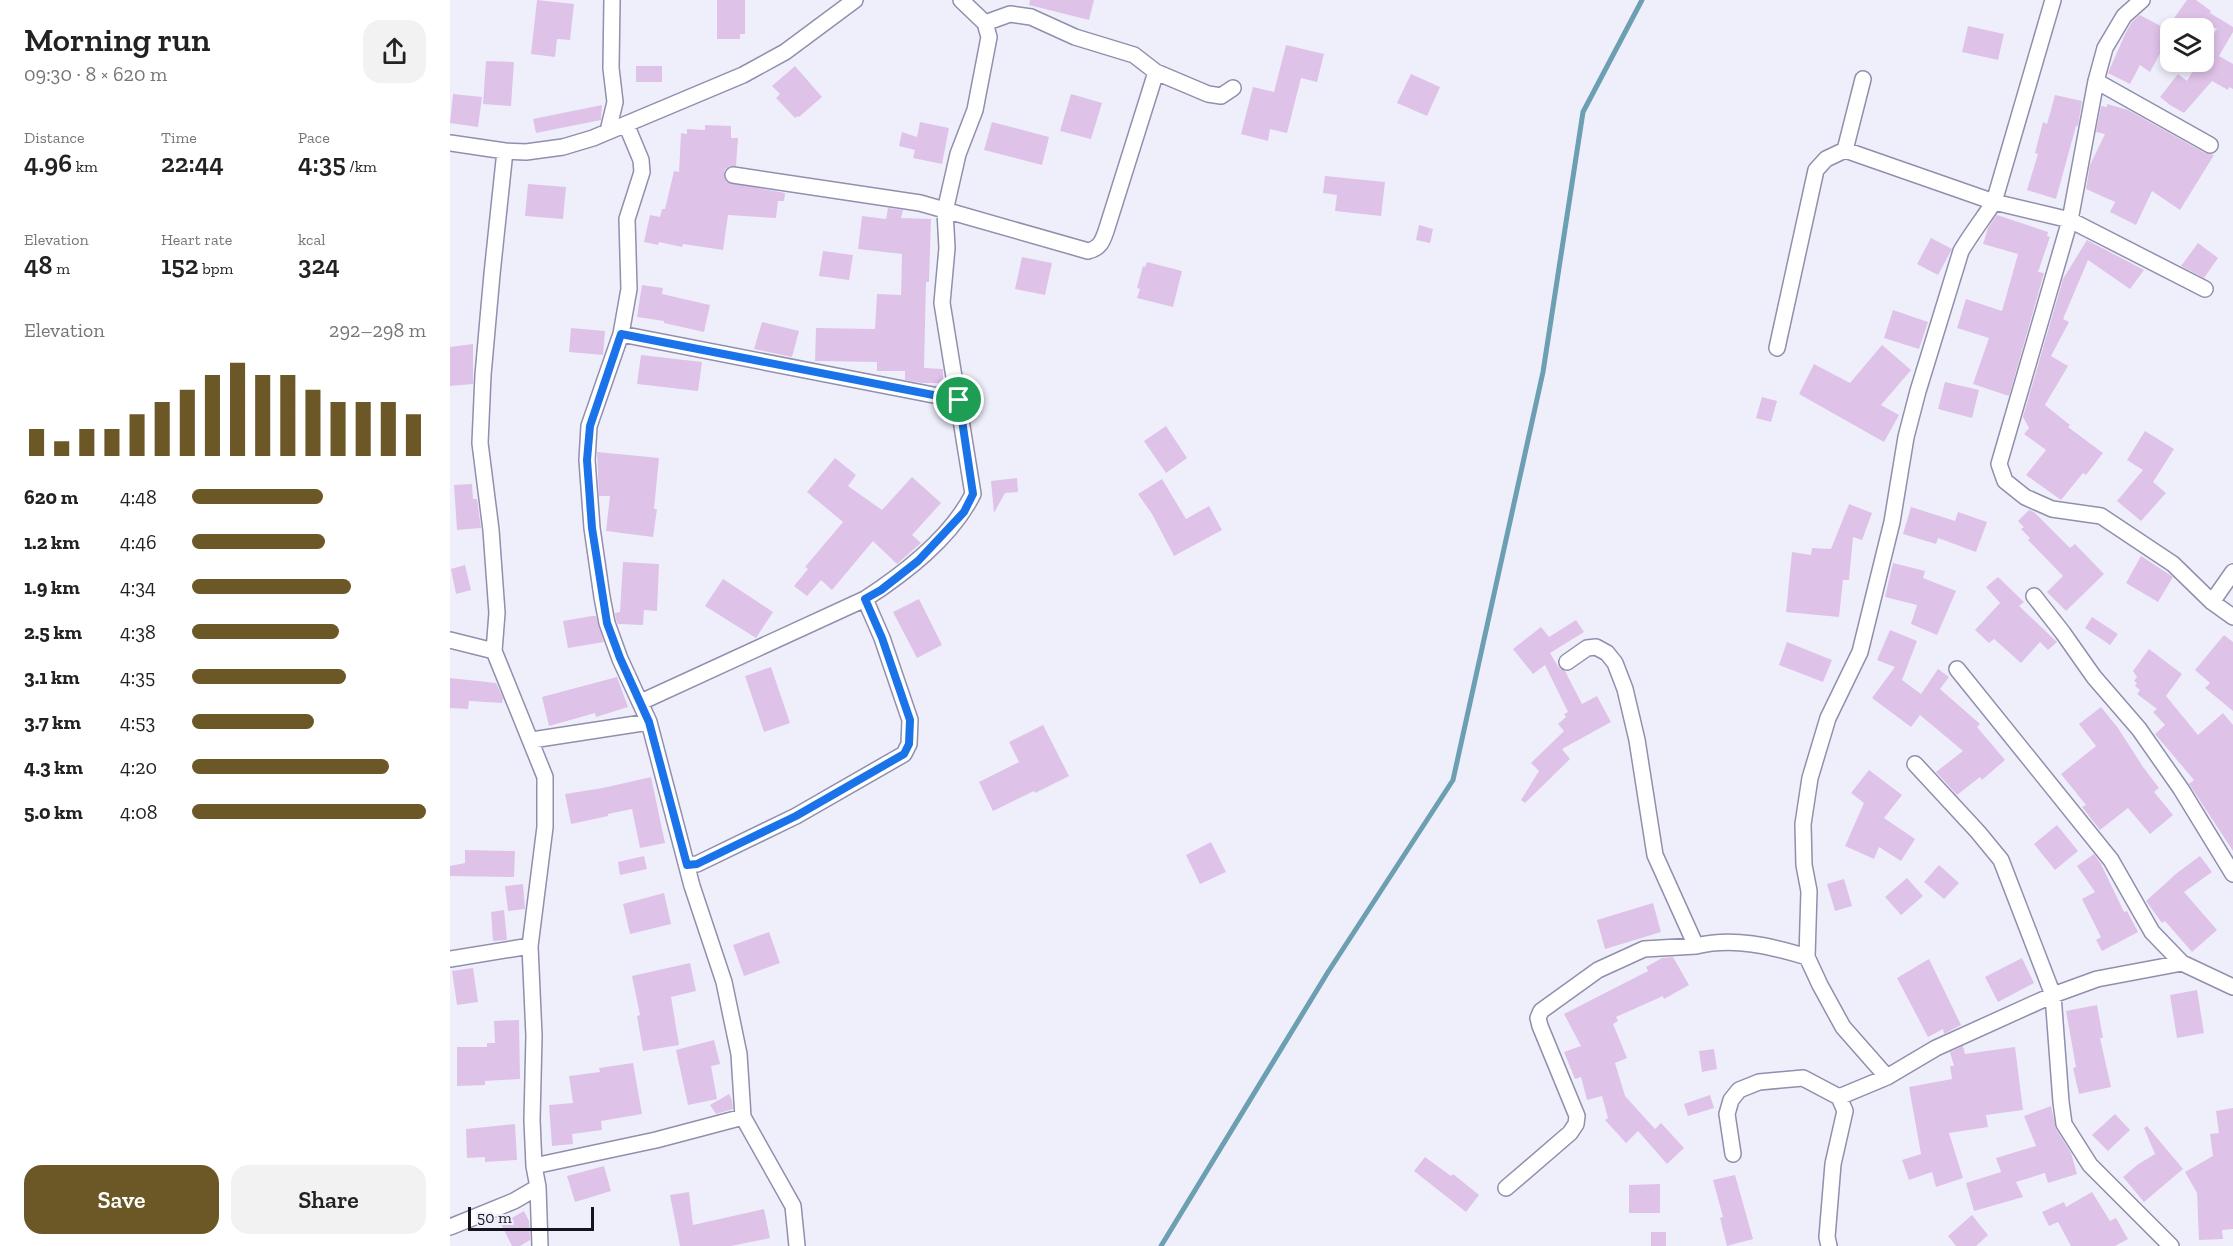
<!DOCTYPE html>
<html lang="en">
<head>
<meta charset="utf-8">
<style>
	body { margin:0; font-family:"Zilla Slab",serif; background:#f2f2f2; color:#222; height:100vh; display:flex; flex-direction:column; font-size:22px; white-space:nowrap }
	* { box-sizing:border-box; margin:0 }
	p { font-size:20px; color:#767676 }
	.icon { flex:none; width:33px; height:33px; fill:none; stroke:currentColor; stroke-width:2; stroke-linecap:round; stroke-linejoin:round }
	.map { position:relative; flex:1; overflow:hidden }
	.sheet { display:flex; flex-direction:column; background:#fff; width:450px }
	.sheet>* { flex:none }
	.tools { position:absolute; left:1710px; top:18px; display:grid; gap:12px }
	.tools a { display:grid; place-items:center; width:54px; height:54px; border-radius:12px; background:#fff; box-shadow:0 3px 9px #0003; font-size:30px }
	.scale { position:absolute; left:18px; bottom:15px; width:126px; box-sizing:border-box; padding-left:6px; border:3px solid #14131e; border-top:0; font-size:16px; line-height:21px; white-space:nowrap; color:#14131e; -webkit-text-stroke:4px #efeffc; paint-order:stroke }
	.pin { position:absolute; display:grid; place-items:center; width:51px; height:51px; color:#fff; margin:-26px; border:3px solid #fff; border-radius:50%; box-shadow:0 2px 6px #0007 }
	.round { display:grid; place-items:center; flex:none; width:63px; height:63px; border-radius:18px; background:#f2f2f2 }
	.overview { display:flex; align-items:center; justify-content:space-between; height:102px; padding:0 24px }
	h1 { font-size:33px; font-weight:600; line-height:45px }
	.figures { display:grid; grid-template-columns:repeat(3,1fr); gap:9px; height:102px; padding:6px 24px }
	.figures div { display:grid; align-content:center }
	.figures b { font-size:26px; font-weight:600 }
	.figures small { font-size:16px; font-weight:400 }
	.figures p { font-size:16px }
	.chart { height:168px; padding:12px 24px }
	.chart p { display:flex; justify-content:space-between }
	.chart svg { width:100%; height:108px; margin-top:6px; stroke:#6c5827; stroke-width:6 }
	.cta { display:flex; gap:12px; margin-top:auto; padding:12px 24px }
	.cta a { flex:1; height:69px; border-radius:18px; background:#6c5827; color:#fff; font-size:24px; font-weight:600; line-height:69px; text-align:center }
	.cta a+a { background:#f2f2f2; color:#222 }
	ul { padding:0 24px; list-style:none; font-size:20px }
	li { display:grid; grid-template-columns:96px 72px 1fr; align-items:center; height:45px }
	li i { height:15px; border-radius:8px; background:#6c5827 }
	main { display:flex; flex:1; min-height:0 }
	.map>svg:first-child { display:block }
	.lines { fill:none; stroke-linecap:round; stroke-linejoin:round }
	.stream { stroke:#6b9fb1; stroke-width:5 }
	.building { fill:#dfc2e8 }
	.street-casing { stroke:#908fad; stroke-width:18 }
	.street { stroke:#fff; stroke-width:15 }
	.route-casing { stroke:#fff; stroke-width:12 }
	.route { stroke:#1a73e8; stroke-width:8 }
</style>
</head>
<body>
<main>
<section class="sheet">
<div class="overview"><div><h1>Morning run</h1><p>09:30 · 8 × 620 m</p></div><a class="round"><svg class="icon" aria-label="share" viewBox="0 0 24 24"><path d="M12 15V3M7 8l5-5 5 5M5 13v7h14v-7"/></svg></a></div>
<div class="figures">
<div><p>Distance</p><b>4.96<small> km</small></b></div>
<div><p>Time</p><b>22:44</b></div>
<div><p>Pace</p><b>4:35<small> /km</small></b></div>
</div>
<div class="figures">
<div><p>Elevation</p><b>48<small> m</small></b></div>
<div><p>Heart rate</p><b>152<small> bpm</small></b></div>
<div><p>kcal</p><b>324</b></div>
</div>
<div class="chart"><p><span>Elevation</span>292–298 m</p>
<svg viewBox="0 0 160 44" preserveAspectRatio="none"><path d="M5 44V33M15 44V38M25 44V33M35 44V33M45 44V27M55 44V22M65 44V17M75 44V11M85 44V6M95 44V11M105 44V11M115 44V17M125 44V22M135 44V22M145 44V22M155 44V27"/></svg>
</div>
<ul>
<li><b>620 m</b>4:48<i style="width:56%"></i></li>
<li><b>1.2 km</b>4:46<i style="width:57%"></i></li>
<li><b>1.9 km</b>4:34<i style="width:68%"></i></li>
<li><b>2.5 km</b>4:38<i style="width:63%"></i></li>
<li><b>3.1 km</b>4:35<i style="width:66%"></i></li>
<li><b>3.7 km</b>4:53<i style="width:52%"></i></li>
<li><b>4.3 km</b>4:20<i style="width:84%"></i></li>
<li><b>5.0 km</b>4:08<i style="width:100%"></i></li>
</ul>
<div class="cta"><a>Save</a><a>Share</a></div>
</section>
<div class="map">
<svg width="1783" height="1246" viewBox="0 0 1783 1246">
	<rect width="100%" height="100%" fill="#efeffc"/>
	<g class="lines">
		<path class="stream" d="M711,1246L878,972L1003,780L1093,372L1133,112L1192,0"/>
	</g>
	<path class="building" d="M87,0L124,4L120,40L107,39L105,57L81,54Z
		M267,0H295V34H290V39H267Z
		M580,0H644L639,20L579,5Z
		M1737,0H1746L1761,11L1760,13L1783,27V32L1769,56L1783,64V89L1779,87L1778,90L1762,81L1734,113L1720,105L1710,97L1728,74L1737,81L1748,62H1754V52L1767,28H1717Z
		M1690,15L1720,31V35L1700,72L1690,65L1680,84L1658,73L1676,32L1682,22Z
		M1518,26L1554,34L1548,60L1512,52Z
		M836,45L874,54L867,82L851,78L837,133L820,129L818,141L791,134L803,87L824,92Z
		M36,61L64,62L61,106L33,104Z
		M186,66H212V82H186Z
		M345,66L372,97L349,117L348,116L345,118L326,98L330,94L322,86Z
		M961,74L990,87L977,116L947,103Z
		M3,94L32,97L28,127L0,123Z
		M621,94L652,103L641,139L610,131Z
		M1605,95L1632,101L1628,126H1626L1606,199L1577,190L1588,154L1585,153L1593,122L1597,124Z
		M1657,104L1678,110L1755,153L1764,155L1730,210L1702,191L1686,225L1660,212L1665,202L1636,189L1640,165L1655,134L1646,132L1651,106L1657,107Z
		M152,105L151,120L86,133L83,119Z
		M470,122L499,128L492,164L463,158L465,150L449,146L452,132L467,137Z
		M542,122L599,137L592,165L534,150Z
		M255,125L281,126V138H288L286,166H280L275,169L274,178L277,182L335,193L334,201H328L326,218L278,215L273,250L233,244L232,247L209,242L208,245L194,242L200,215L210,217L212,209H215L224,171L229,172L231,133L237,134V129L255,130Z
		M875,176L935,182L931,216L885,211L887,195L873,193Z
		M78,184L116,187L113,219L75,216Z
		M438,208L453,210L451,218L481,219L479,282H476L474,368L493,369V383H473L455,380V371H427V362L365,361L366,328L425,329L427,294L451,295L452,254L408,249L412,216L436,219Z
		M1547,215L1598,232L1597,236L1600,237L1588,272L1594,273L1559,396L1523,384L1539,338L1507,328L1516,299L1552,311L1568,254L1533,244L1538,228Z
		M969,225L983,229L980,243L966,240Z
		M1481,238L1502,249L1488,275L1467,264Z
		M1637,240L1694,270L1680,289L1638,260L1613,319L1619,322L1601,356L1618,366L1595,405L1620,425L1618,427L1653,453L1636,475L1633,473L1611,500L1576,475L1596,450L1574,434L1579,428L1573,417L1613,279Z
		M1748,243L1768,258L1754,278L1731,266Z
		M373,251L403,255L399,280L369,276Z
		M572,257L602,263L595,295L565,289Z
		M697,262L732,271L723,307L687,298L690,289L687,288L693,266L695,267Z
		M192,285L213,288L212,294L260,305L254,332L214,323V321L187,317Z
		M1443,310L1478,322L1469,349L1434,338Z
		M312,322L349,331L342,357L304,349Z
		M121,328L155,331L153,355L119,352Z
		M23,344V384L0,386V347Z
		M1432,345L1461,370L1431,405L1449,415L1434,442L1349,394L1364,364L1400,383Z
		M191,355L252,362L248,391L187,384Z
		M1495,382L1529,390L1522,418L1488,409Z
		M1312,397L1327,401L1321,422L1306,418Z
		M716,426L737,458L716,473L694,441Z
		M1695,431L1724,449L1703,482L1716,493L1691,521L1667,501L1693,470L1677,460Z
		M147,452L209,458L204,509H207L203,537L156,531L160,496H149Z
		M385,458L406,475L398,486L432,510L462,477L491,503L462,535L471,543L447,564L423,541L382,590L371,580L357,596L344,586L358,569L355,567L393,522L357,492Z
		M567,478L568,492L555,493L544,513L541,481Z
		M712,479L736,519L759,506L772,530L724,556L702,514L688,494Z
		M22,484L23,499H27L31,528L7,530L4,485Z
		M1399,504L1422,513L1412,540L1403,537L1399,580H1393L1389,617L1336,612L1342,552L1361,555L1362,548L1381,549Z
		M1461,507L1505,521L1508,512L1537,522L1526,552L1488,538L1486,544L1453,534Z
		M1579,510L1584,512L1620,548L1625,544L1654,574L1616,611L1597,592L1613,576L1578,540L1580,538L1571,529L1574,527L1568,521Z
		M1691,556L1723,577L1708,602L1676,583Z
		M173,562L209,564L207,611L194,610L193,625L168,624L166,620L165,613L170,612Z
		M1443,563L1475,571L1473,578L1506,591L1487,635L1461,624L1467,605L1435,597Z
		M15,565L21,590L6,594L1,569Z
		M1548,577L1574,602L1569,606L1607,642L1598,650L1590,642L1571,663L1544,639L1539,643L1525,630L1550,603L1536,587Z
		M273,579L323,612L306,638L255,606Z
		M469,599L492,645L467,658L443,612Z
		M142,616H146L154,642L118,648L113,621Z
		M1642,617L1668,634L1660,645L1635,628Z
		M1126,620L1134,632L1100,653L1109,668L1115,671L1132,704L1147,696L1161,722L1112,749L1120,759L1075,803L1071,800L1089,771L1081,763L1114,731L1108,724L1116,717L1114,714L1118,712L1095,665L1083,674L1063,649L1091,627L1099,637Z
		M1440,630L1467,641L1452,680L1471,694L1488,669L1499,677L1490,689L1530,724L1527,727L1555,760L1532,780L1530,777L1507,795L1486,772L1513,751L1470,715L1461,727L1422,698L1445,667L1427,660Z
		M1774,635L1783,642V711L1755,688L1760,683L1745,670Z
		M1337,642L1382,660L1373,682L1329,665Z
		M1699,649L1732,674L1716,696L1748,735L1773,713L1783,725V851L1739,784L1744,780L1705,734L1715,725L1703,712L1707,709L1687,694L1690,690L1685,686L1687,683L1684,681L1687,677L1683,671Z
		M321,667L340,723L314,732L295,676Z
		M167,677L178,707L146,717L145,713L99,726L92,697Z
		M0,678L46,683L53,698L52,703L19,701L18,709L0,708Z
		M1651,707L1668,728L1693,767L1709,788L1704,792L1723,815L1700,834L1678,808L1650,830L1632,807L1636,805L1611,774L1646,746L1629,724Z
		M593,725L619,776L585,793L584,791L543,811L529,782L569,762L559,742Z
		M1419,770L1452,795L1434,818L1465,839L1451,861L1429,847L1424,859L1395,846L1414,803L1401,793Z
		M201,777L215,843L190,848L182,809L158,814V816L121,824L115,794L153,788Z
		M1607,825L1628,851L1605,870L1584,844Z
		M761,842L776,872L750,884L736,855Z
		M15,850L65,851L64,877L0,876V866L15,863Z
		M1644,854L1651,864L1674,912L1677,911L1688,932L1652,951L1646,940L1651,937L1632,899L1645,892L1627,866Z
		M194,856L197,869L170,875L168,862Z
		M1750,856L1762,872L1734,892L1767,930L1742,952L1715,921L1712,923L1696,901L1727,873Z
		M1489,865L1509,883L1494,899L1474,882Z
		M1457,878L1473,896L1451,915L1435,897Z
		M1394,879L1402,906L1385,911L1377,884Z
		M73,884L75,909L58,911L55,886Z
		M214,893L221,924L180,934L173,904Z
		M1203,903L1211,932L1155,949L1147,920Z
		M54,910L57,940L43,941L41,912Z
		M319,932L330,963L294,976L283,945Z
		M1223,957L1239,985L1214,999L1213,996L1166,1017L1168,1021L1163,1024L1177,1058L1165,1063L1175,1096L1205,1129L1211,1123L1234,1148L1217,1164L1188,1131L1176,1143L1155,1120L1158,1118L1152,1096L1137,1100L1131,1077L1125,1079L1114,1052L1131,1046L1114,1014L1198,971L1196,967L1212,958Z
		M1572,958L1584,983L1548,1002L1535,977Z
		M1479,959L1511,1025L1494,1034L1493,1029L1478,1037L1447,978Z
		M240,963L246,991L221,997L229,1045L193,1051L187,1016L190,1015L182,976Z
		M23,968L28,1002L7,1005L2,971Z
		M1747,990L1754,1033L1727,1038L1720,995Z
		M1647,1005L1653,1038H1650L1661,1087L1629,1094L1623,1068L1626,1067L1616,1011Z
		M69,1020L70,1079L35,1081V1085L7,1086V1047H37V1043H45L44,1021Z
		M264,1040L270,1064L261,1066L267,1099L238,1105L226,1050Z
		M1513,1046L1515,1054L1565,1047L1573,1110L1536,1115L1538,1127L1499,1133L1513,1178L1486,1187L1482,1172L1459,1180L1452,1160L1471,1154L1459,1087L1502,1079L1500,1066H1504L1500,1052Z
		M1264,1049L1267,1069L1252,1072L1249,1051Z
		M183,1063L192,1114L151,1121L152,1130L122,1134L123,1144L102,1146L99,1105L123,1103L119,1076L150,1072L149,1068Z
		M279,1094L282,1100L283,1109L266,1114L260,1105Z
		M1260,1095L1264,1108L1238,1116L1234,1104Z
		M1601,1106L1606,1129L1621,1153L1627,1174L1598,1183L1595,1173L1566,1182L1573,1197L1524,1211L1516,1183L1551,1172L1546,1158L1586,1146L1574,1116Z
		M1783,1108V1229L1772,1230L1773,1239L1749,1240L1747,1193L1735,1172L1763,1156L1760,1134L1769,1133L1766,1111Z
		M1665,1114L1680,1130L1658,1151L1642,1135Z
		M65,1124L67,1160L35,1162V1157L17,1158L16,1129Z
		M1697,1126L1733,1169L1694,1202L1673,1177L1687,1165L1705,1154L1694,1128Z
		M975,1157L1001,1176L1003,1174L1029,1195L1016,1212L964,1171Z
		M154,1166L161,1191L125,1202L117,1176Z
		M1285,1175L1303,1239L1277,1246L1270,1218L1273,1217L1263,1180Z
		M1210,1184V1213H1179V1185Z
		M239,1192L243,1225L314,1209L320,1238L281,1246H230L220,1195Z
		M1642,1192L1660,1221L1666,1218L1678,1239L1665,1246H1621L1608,1222L1599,1226L1592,1212L1614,1202L1616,1207Z
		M74,1211L79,1221L80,1240L70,1246H62L51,1224Z
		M1522,1215L1538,1235L1526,1246H1506L1498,1236Z
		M1201,1232H1216V1246H1201Z"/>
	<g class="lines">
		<defs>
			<path id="street" d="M1692,0L1674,16L1655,48L1646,81L1620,220L1549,464L1555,481L1575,497L1602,509L1651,516L1723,564L1762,602L1783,617
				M535,23L560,14L581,17L625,37L684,55L706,72L758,94L771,96L783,88
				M1646,81L1760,145
				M176,124L191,160L192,172L177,219L179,289L171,334L139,426L137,460L142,528L152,597L157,623L170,659L199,722L242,886L274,982L289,1054L293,1117L343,1206L347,1246
				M158,131L165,102L161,68L162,0
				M0,143L55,151L76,152L113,147L143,138L293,75L335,52L405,0
				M1395,150L1413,79
				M55,151L42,274L33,375L30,443L41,530L47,613L44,651L95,777V827L80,946L84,1036L82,1120L84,1166L88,1187L90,1246
				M283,175L470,203L638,251C651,248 653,240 657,228L706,72
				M171,334L509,400
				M1327,348L1366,170L1376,159L1395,150L1544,202L1603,0
				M1584,596L1613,633L1644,677L1689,729L1731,789L1783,874
				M1762,602L1783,572
				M0,640L44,651
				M1117,662L1137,648L1146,647L1157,653L1165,663L1175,689L1187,740L1205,855L1246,946C1284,937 1321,946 1357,957
				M1507,669L1661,860L1702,932L1732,963
				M191,702L415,599
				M82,740L199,722
				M1465,764L1528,832L1551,860L1603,995L1611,1102L1614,1124L1640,1165L1721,1246
				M237,865L247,864L346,816L454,754L459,744L460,720L432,638L415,599C455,573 501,538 523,494L492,303L497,248L495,211L508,154L525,110L539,37L535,23L511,0
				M0,959L80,946
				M1437,1077L1393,1027L1370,985L1357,957L1359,891L1354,865L1353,824L1360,778L1378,718L1410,652L1442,522L1456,437L1468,391L1511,251C1521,234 1533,219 1544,202L1620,220L1755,289
				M1283,1154L1277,1114L1281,1100L1289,1090L1309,1082L1353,1078L1389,1097
				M84,1166L206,1140L293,1117
				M1056,1188L1120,1133L1126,1124L1127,1116L1090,1026L1088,1018L1091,1011L1148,970L1194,949L1246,946
				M0,1227L64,1201L88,1187
				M1379,1246L1377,1237L1383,1164L1395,1111L1389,1097L1437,1077L1486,1048L1603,995L1647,979L1732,963L1783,987"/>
		</defs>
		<use href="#street" class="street-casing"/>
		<use href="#street" class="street"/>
	</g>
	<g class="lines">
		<defs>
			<path id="route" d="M171,334L509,400L523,494L514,512L468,561L431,590L415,599L432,638L460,720L459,744L454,754L346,816L247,864L237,865L199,722L170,658L157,623L142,528L137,460L140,426Z"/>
		</defs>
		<use href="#route" class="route-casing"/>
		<use href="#route" class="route"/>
	</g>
</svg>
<div class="tools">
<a><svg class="icon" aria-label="layers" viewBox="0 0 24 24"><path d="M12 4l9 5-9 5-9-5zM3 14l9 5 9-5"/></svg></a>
</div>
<div class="scale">50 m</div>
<div class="pin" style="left:509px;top:400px;background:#1e9e55"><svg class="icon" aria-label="arrive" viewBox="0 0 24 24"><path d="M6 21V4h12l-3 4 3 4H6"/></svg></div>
</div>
</main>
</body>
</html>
